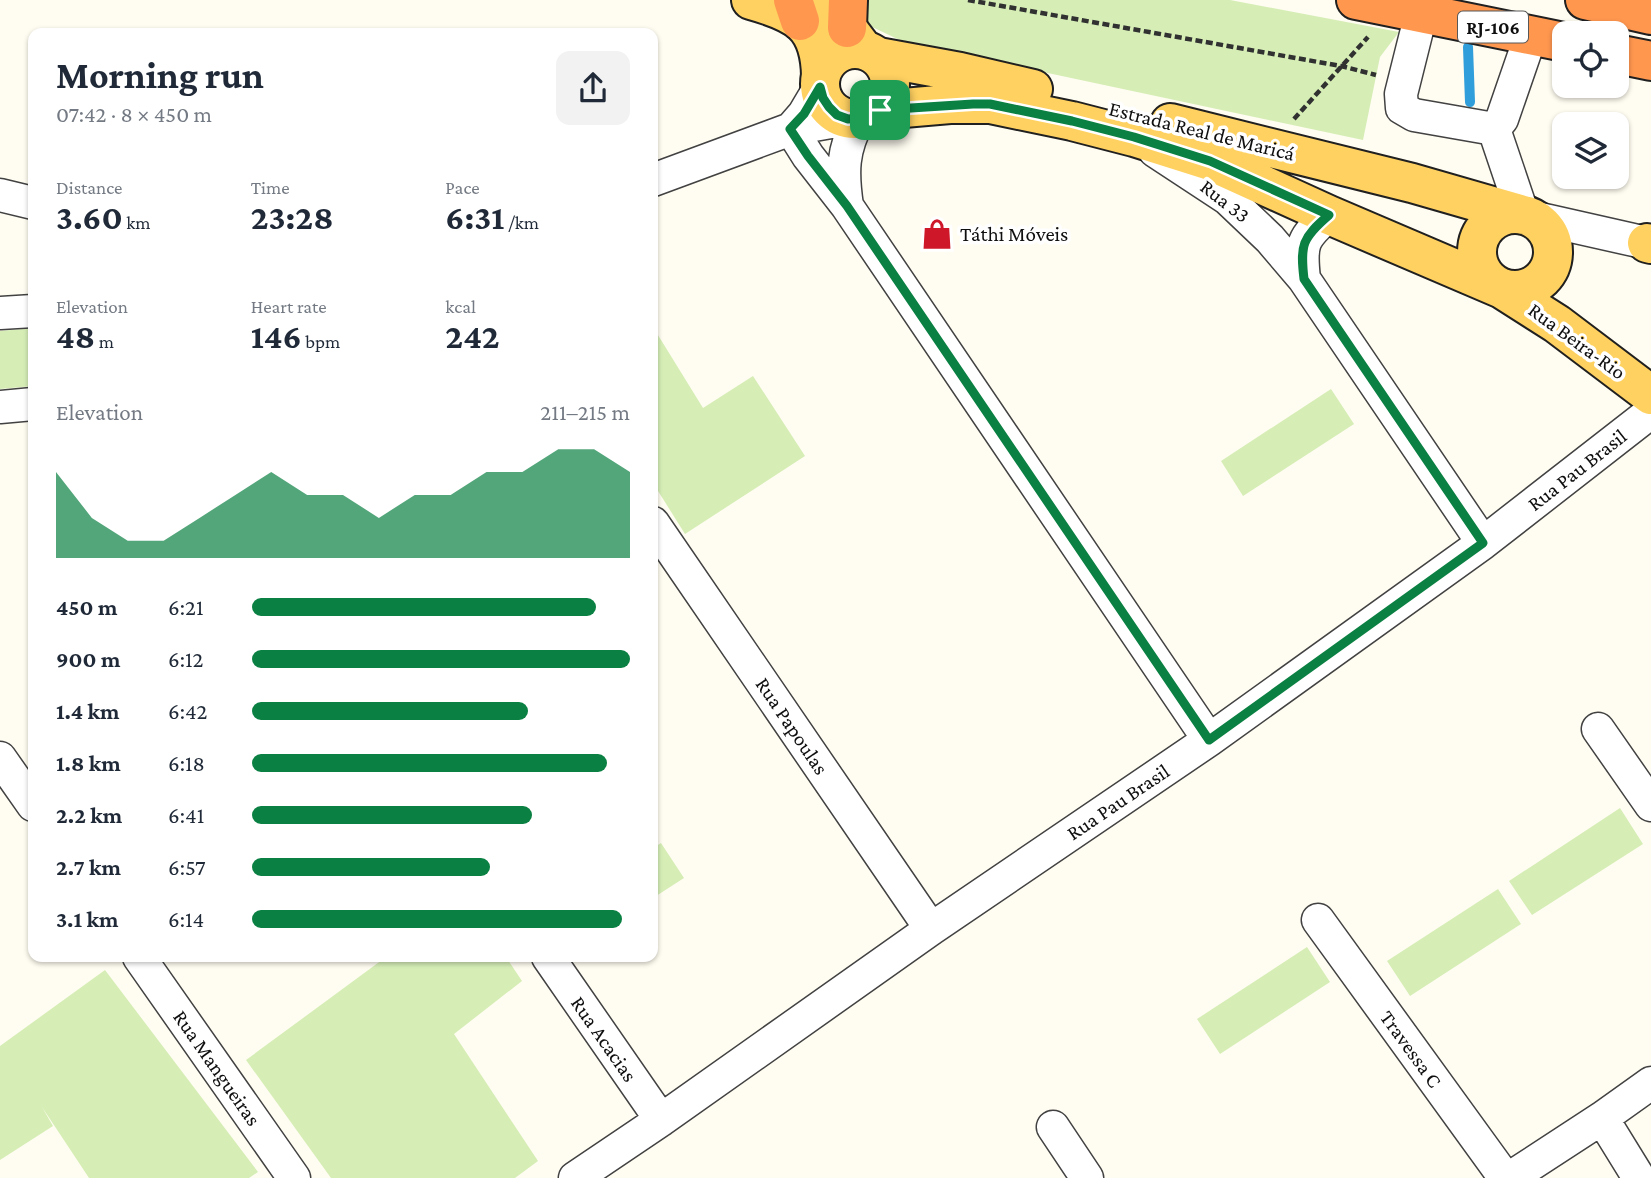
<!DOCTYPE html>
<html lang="en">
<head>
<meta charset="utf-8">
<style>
	body { margin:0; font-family:"Crimson Pro",serif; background:#f2f2f3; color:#1f2937; height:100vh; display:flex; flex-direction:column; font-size:26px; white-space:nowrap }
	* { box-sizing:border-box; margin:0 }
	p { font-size:23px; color:#747a83 }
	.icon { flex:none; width:38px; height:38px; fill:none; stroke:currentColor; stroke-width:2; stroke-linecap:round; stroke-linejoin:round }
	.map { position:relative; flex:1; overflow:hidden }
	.details { position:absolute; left:28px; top:28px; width:630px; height:934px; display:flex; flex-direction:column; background:#fff; border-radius:14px; box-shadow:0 2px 5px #0004 }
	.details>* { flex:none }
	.fabs { position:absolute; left:1552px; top:21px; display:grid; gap:14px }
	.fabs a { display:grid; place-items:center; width:77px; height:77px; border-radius:14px; background:#fff; box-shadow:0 2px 5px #0004; font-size:35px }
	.pin { position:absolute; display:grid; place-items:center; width:60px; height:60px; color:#fff; margin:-30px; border-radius:14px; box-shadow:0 4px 10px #0006 }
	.round { display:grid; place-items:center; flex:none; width:74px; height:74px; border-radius:14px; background:#f2f2f3 }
	.headline { display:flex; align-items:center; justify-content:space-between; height:119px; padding:0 28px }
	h1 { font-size:38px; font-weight:700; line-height:52px }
	.stats { display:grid; grid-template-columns:repeat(3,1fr); gap:10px; height:119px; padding:7px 28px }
	.stats div { display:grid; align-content:center }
	.stats b { font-size:35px; font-weight:700 }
	.stats small { font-size:19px; font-weight:400 }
	.stats p { font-size:19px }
	.chart { height:196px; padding:14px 28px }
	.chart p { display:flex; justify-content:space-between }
	.chart svg { width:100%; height:126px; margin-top:7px; fill:#0b8043; opacity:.7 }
	ul { padding:0 28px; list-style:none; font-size:23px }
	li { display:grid; grid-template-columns:112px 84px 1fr; align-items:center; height:52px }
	li i { height:18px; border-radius:9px; background:#0b8043 }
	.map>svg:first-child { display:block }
	.green { fill:#d6eeb6 }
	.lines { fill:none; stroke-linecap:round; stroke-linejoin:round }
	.stream { stroke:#2f9edb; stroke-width:10 }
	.minor-casing { stroke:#424242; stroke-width:35 }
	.major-casing { stroke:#202020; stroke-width:42 }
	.highway-casing { stroke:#202020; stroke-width:42 }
	.path { stroke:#313131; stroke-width:4.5; stroke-dasharray:7 3.5; stroke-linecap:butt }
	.minor { stroke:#fff; stroke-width:32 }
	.major { stroke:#ffd161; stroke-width:38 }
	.highway { stroke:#ff974f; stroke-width:38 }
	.route-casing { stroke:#fff; stroke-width:14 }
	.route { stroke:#0b8043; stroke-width:9 }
	.labels { text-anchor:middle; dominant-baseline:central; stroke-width:7; stroke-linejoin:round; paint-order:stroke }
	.shield { fill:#fff; stroke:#575757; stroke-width:2 }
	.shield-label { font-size:19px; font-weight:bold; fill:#0f0f0f }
	.street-label { font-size:21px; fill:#0f0f0f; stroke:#fff }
	.poi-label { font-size:21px; fill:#0f0f0f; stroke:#fff; text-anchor:start }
</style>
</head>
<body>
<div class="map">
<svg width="1651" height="1178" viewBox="0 0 1651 1178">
	<rect width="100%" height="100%" fill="#fffcf1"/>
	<path class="green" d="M867,0H1230L1399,32L1380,57L1363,140L906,43L868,25Z
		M653,327L703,408L753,376L805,456L685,534L653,483Z
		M33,328V386L0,389V331Z
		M1331,389L1354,424L1243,496L1221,461Z
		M1620,808L1643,844L1532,915L1509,881Z
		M661,843L684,878L653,898V848Z
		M1498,889L1521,924L1410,996L1387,961Z
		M1307,947L1330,982L1220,1054L1197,1019Z
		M386,957H506L522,981L454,1034L538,1161L515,1178H331L246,1060Z
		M105,970L258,1172L249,1178H89L42,1107L53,1126L0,1160V1046Z"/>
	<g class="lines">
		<path class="stream" d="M1468,47L1470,102"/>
		<defs>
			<path id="minor" d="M1421,14L1401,94L1402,108L1414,115L1494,129L1502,119L1531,35
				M791,129L808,156L847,206L1209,740
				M791,129L804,114L820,87
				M1494,129L1523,215L1647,243
				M1155,151L1228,199L1270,239L1304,279L1483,543
				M653,180L791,129L848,119
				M0,195L33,203
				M847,206C842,172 842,150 859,119
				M1304,279C1300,244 1302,238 1329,215
				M0,313L33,311
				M0,407L33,404
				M653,523L931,929
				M1598,729L1651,805
				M0,758L33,805
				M1318,920L1505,1178
				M139,957L294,1178
				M548,957L661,1120
				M1602,1118L1639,1178
				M1053,1127L1087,1178
				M575,1178L661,1120L931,929L1209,740L1483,543L1651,412
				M1510,1178L1602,1118L1651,1083"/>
			<path id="major" d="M751,0C797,13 820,24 821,76
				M819,0L847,28L863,49
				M820 84a35 35 0 1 1 70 0a35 35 0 1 1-70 0Z
				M878,57L960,72L1033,89
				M880,110L950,104H990L1072,121L1134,137L1210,161L1329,215L1502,289L1557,324L1651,395
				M1170,123L1412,183L1523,215
				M1477 252a38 38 0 1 1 76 0a38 38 0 1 1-76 0Z
				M1647,243L1651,244"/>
			<path id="highway" d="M793,0L800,21
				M1356,0L1564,42
				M1585,0L1651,15
				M847,28L848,0
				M1617,54L1651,61"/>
		</defs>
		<use href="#minor" class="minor-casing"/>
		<use href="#major" class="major-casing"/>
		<use href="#highway" class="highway-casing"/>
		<path class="path" d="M968,0L1341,66L1376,75
			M1294,119L1368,37"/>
		<use href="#minor" class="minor"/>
		<use href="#major" class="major"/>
		<use href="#highway" class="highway"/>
	</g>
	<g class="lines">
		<defs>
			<path id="route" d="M820,87L823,98L829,107L837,115L848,119L865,118L880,110L973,104H990L1072,121L1134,137L1210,161L1329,215C1302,238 1300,245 1304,279L1483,543L1209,740L847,206L808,156L790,129L804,114Z"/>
		</defs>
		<use href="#route" class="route-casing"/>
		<use href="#route" class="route"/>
	</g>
	<defs>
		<symbol id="shop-bare" viewBox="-9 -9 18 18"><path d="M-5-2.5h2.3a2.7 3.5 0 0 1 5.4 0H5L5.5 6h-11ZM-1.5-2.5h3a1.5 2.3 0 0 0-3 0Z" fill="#ce1829" stroke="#fff" stroke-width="2.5" paint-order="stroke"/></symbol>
	</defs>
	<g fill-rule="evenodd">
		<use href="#shop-bare" x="915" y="212" width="44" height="44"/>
	</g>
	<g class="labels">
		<rect class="shield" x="1458" y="11.5" width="70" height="31" rx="5"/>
		<g class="shield-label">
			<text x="1493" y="27">RJ-106</text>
		</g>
		<g class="street-label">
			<text transform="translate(1202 131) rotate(14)">Estrada Real de Maricá</text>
			<text transform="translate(1225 201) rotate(38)">Rua 33</text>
			<text transform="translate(1577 341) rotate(36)">Rua Beira-Rio</text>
			<text transform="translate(1577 470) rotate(-38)">Rua Pau Brasil</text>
			<text transform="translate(792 726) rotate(56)">Rua Papoulas</text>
			<text transform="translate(1118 802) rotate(-34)">Rua Pau Brasil</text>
			<text transform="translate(604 1039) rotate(55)">Rua Acacias</text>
			<text transform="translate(1411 1049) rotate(54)">Travessa C</text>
			<text transform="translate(217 1068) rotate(55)">Rua Mangueiras</text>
		</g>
		<g class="poi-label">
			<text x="960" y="234">Táthi Móveis</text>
		</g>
	</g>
</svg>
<div class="fabs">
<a><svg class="icon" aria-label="locate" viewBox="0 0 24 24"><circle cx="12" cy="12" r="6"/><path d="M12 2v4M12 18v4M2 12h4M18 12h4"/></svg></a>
<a><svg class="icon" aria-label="layers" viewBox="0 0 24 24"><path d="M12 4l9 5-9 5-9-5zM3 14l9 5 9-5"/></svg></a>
</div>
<div class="pin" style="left:880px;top:110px;background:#1e9e55"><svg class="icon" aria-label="arrive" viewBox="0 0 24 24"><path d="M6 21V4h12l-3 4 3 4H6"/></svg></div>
<section class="details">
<div class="headline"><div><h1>Morning run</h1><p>07:42 · 8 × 450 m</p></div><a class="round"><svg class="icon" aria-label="share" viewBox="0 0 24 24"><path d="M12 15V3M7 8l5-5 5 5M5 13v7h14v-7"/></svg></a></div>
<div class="stats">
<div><p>Distance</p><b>3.60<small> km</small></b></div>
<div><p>Time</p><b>23:28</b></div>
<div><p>Pace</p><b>6:31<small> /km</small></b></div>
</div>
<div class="stats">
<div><p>Elevation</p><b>48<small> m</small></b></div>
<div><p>Heart rate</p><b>146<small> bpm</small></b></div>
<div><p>kcal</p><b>242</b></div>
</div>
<div class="chart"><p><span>Elevation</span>211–215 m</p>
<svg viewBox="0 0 160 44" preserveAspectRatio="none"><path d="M0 44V14L10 30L20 38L30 38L40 30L50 22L60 14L70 22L80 22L90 30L100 22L110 22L120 14L130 14L140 6L150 6L160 14V44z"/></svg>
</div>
<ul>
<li><b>450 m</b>6:21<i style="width:91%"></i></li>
<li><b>900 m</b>6:12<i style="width:100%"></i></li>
<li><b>1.4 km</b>6:42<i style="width:73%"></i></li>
<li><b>1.8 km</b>6:18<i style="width:94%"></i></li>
<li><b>2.2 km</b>6:41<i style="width:74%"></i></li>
<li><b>2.7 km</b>6:57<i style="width:63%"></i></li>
<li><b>3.1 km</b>6:14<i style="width:98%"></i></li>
</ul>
</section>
</div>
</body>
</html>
